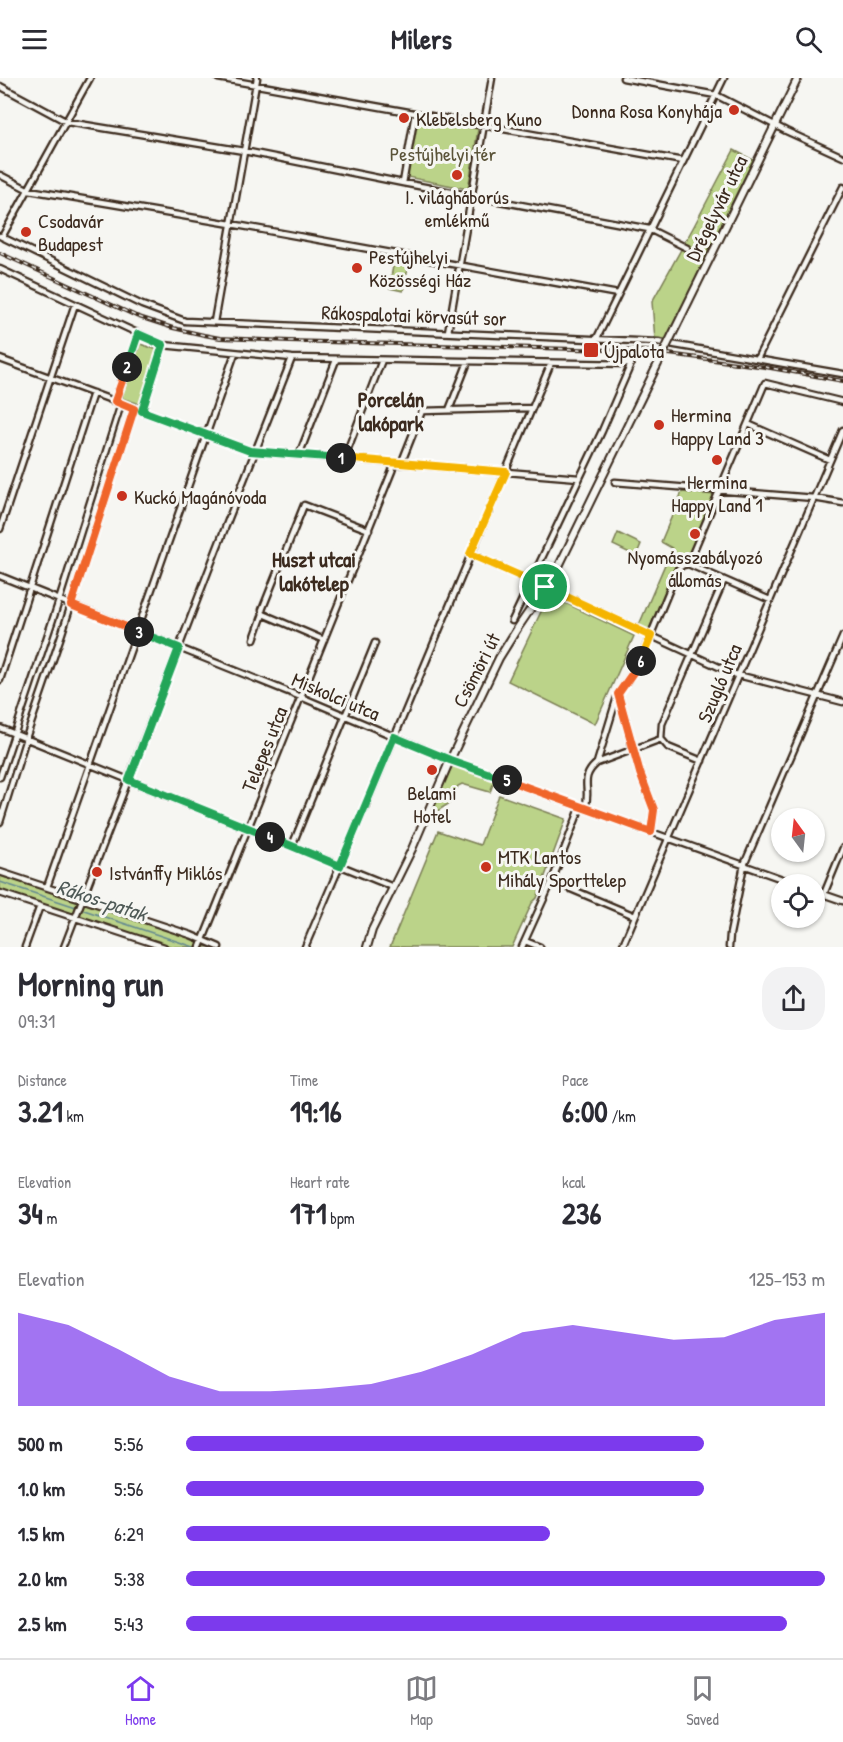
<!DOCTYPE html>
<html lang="en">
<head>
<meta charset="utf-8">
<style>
	body { margin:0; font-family:"Patrick Hand",sans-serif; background:#f2f2f3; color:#2b2b33; height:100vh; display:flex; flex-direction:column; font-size:22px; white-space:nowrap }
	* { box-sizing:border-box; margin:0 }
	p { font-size:20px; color:#7c7c81 }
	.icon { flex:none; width:33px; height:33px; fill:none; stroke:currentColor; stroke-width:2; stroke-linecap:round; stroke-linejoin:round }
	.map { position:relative; height:869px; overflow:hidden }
	.panel { display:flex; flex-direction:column; background:#fff; flex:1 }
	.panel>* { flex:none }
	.needle { width:39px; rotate:345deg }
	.controls { position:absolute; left:771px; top:730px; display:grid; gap:12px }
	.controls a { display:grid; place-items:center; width:54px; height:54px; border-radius:50%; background:#fff; box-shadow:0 2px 4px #0004; font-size:30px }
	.pin { position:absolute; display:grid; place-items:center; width:51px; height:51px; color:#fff; margin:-26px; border:3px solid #fff; border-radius:50%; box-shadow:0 2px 6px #0007 }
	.km { position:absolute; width:30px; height:30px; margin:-15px; border-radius:50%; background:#222; color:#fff; font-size:16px; line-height:30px; text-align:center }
	.round { display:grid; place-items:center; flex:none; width:63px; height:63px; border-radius:24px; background:#f2f2f3 }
	.headline { display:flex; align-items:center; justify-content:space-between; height:102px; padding:0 18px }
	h1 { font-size:33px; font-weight:700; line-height:45px }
	.stats { display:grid; grid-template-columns:repeat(3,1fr); gap:9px; height:102px; padding:6px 18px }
	.stats div { display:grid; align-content:center }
	.stats b { font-size:30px; font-weight:700 }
	.stats small { font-size:16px; font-weight:400 }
	.stats p { font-size:16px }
	.chart { height:168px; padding:12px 18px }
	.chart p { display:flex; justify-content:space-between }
	.chart svg { width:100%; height:108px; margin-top:6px; fill:#7c3aed; opacity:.7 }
	ul { padding:0 18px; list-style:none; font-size:20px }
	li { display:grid; grid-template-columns:96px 72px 1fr; align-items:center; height:45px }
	li i { height:15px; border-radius:8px; background:#7c3aed }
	header { display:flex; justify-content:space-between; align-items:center; height:78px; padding:0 18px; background:#fff; font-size:27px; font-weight:700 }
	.tab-bar { display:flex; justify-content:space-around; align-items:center; height:84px; border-top:2px solid #e1e1e2; background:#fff; font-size:16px; color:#7c7c81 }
	.tab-bar a { display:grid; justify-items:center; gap:3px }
	.tab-bar .on { color:#7c3aed }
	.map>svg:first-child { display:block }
	.green { fill:#bbd389; stroke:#7b7e54; stroke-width:1.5 }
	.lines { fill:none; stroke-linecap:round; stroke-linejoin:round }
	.stream { stroke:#638990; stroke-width:1.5 }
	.minor-casing { stroke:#3b2a1e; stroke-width:9 }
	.major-casing { stroke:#3b2a1e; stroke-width:10 }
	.minor { stroke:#f6f6f2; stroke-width:4.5 }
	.major { stroke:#f6f6f2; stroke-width:6 }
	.rail-casing { stroke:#3b2a1e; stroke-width:4 }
	.rail { stroke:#f6f6f2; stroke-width:1.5; stroke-dasharray:4.5; stroke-linecap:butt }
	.major-bridge-casing { stroke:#3b2a1e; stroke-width:10; stroke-linecap:butt }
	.major-bridge { stroke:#f6f6f2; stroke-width:6 }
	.split-1-casing { stroke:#fff; stroke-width:12 }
	.split-2-casing { stroke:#fff; stroke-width:12 }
	.split-3-casing { stroke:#fff; stroke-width:12 }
	.split-4-casing { stroke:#fff; stroke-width:12 }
	.split-5-casing { stroke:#fff; stroke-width:12 }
	.split-6-casing { stroke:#fff; stroke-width:12 }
	.split-7-casing { stroke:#fff; stroke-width:12 }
	.split-1 { stroke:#f5b400; stroke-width:8 }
	.split-2 { stroke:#22a559; stroke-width:8 }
	.split-3 { stroke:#f0652b; stroke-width:8 }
	.split-4 { stroke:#22a559; stroke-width:8 }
	.split-5 { stroke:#22a559; stroke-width:8 }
	.split-6 { stroke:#f0652b; stroke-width:8 }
	.split-7 { stroke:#f5b400; stroke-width:8 }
	.poi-dot { fill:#c8321e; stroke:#f6f6f2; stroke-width:2 }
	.labels { text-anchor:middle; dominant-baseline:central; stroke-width:6; stroke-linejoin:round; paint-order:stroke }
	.poi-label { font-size:20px; fill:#3b2a1e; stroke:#f6f6f2; text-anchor:start }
	.park-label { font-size:20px; fill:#5b5439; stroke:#f6f6f2 }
	.street-label { font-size:20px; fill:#3b2a1e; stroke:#f6f6f2 }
	.neighbourhood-label { font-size:21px; font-weight:bold; fill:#3b2a1e; stroke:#f6f6f2 }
	.water-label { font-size:21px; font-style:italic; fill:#4f5a57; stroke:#f6f6f2 }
</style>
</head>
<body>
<header><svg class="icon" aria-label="menu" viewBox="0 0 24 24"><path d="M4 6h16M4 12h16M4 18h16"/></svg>Milers<svg class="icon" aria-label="search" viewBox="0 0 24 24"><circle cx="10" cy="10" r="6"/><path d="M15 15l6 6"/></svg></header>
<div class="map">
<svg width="843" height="869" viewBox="0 0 843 869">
	<rect width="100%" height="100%" fill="#f6f6f2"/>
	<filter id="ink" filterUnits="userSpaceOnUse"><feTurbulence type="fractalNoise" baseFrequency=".0167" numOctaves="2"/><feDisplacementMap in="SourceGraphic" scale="12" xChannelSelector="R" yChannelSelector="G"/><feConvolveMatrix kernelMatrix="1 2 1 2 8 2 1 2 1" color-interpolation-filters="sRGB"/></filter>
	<g filter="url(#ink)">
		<path class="green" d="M417,40L478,51L468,111L407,99Z
			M734,72L753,82L709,171L668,262H655L652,224L694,148Z
			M394,183L409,186L403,213L389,210Z
			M140,266L158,272L140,326L121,320Z
			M682,414L715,417L690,477L676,489L648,554L640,550L639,547L672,470L661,464Z
			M618,455L641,466L636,478L613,467Z
			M549,517L634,558L595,646L508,603Z
			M453,687L495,701L490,714L462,706L458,708L450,725L431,737L429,735Z
			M499,717L566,741L537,820L532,825L512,869H390L438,753L480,767Z
			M0,798L86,824L197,862L210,869H173L0,812Z"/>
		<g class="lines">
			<path class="stream" d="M0,804L76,829
				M81,831L194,869"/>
			<defs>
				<path id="minor" d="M218,0L683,83
					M623,0L716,17L786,53L843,79
					M0,8L67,44L244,73L403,105L649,151L687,170
					M0,97L29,112L231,146L618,216
					M403,105L415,36
					M0,158L142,227L185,243L658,264L843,296
					M2,159L90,0
					M0,191L163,267L292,280L631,286L602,353L512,543
					M214,244L257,0
					M448,254L492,0
					M597,260L724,0
					M0,281L250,373L579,400
					M757,281L843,109
					M115,323L138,256
					M449,332L468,284
					M142,333L163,267
					M748,346L830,382
					M299,377L336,282
					M344,381L382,282
					M401,386L422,333L532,330
					M615,404L814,420L843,425
					M0,451L75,226
					M470,476L550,511L734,596L843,624
					M688,486L765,305L843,324
					M688,486L770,522
					M0,498L301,619L450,682L799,807
					M263,536L324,562
					M254,561L263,536L262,532L304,427L369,452
					M0,602L93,315
					M618,616L640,695L654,732L651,754
					M0,650L393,809
					M661,661L662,646L724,502
					M661,661L668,669L702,683
					M597,685L618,616L640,583L678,491L683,487L688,486
					M0,699L57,529L121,326
					M585,730C592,711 578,701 597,685L661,661
					M0,744L27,657L62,555L134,331
					M292,768L375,565
					M0,794L191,857L219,869
					M552,803L635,838
					M47,809L235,275
					M814,813L843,823
					M0,815L164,869
					M824,816L843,770
					M525,863L540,869
					M25,869L40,828
					M64,869L216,473L292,280
					M200,869L392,393L393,390L390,385
					M305,869L374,708L551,285
					M522,869L552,803L581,728
					M622,869L843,352
					M729,869L730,856L744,787L843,558"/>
				<path id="major" d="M713,174L798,0
					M367,869L372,852L412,771L450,682L499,580L517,551L557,492L616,371"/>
			</defs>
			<use href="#minor" class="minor-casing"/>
			<use href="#major" class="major-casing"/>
			<use href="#minor" class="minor"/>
			<use href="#major" class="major"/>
			<defs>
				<path id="rail" d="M0,175L136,238L173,250L204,257L220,260L290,263L647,273L765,289L843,303"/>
			</defs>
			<use href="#rail" class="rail-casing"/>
			<use href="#rail" class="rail"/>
			<defs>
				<path id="major-bridge" d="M616,371L713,174"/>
			</defs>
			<use href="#major-bridge" class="major-bridge-casing"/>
			<use href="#major-bridge" class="major-bridge"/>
		</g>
	</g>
	<g class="lines" filter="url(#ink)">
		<defs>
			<path id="split-1" d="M341,380L506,394L470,476L545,509"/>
			<path id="split-2" d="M127,289L138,256L163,267L142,333L250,373L341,380"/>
			<path id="split-3" d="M127,289L115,323L134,331L71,527L139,554"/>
			<path id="split-4" d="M139,554L179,570L129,702L270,759"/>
			<path id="split-5" d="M270,759L340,788L394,659L450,682L507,702"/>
			<path id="split-6" d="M507,702L651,754L654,732L640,695L618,616L641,583"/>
			<path id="split-7" d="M545,509L651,558L641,583"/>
		</defs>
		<use href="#split-1" class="split-1-casing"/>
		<use href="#split-2" class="split-2-casing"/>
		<use href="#split-3" class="split-3-casing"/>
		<use href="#split-4" class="split-4-casing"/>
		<use href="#split-5" class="split-5-casing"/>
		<use href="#split-6" class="split-6-casing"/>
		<use href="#split-7" class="split-7-casing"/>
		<use href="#split-1" class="split-1"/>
		<use href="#split-2" class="split-2"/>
		<use href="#split-3" class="split-3"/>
		<use href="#split-4" class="split-4"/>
		<use href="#split-5" class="split-5"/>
		<use href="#split-6" class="split-6"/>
		<use href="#split-7" class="split-7"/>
	</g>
	<g class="poi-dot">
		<circle cx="734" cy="32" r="6"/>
		<circle cx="404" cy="40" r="6"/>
		<circle cx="457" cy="97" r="6"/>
		<circle cx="26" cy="154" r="6"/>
		<circle cx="357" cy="190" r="6"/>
		<rect x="583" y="264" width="16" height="16" rx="3"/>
		<circle cx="659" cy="347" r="6"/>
		<circle cx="717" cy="382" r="6"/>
		<circle cx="122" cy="418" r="6"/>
		<circle cx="695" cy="456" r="6"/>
		<circle cx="432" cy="692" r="6"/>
		<circle cx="486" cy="789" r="6"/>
		<circle cx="97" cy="794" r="6"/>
	</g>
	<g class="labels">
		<g class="poi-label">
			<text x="722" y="32" text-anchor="end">Donna Rosa Konyhája</text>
			<text x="416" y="40">Klebelsberg Kuno</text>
			<text x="457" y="118" text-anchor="middle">I. világháborús<tspan x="457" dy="23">emlékmű</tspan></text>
			<text x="38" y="142">Csodavár<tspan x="38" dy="23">Budapest</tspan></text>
			<text x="369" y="178">Pestújhelyi<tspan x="369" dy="23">Közösségi Ház</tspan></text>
			<text x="604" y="272">Újpalota</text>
			<text x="671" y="336">Hermina<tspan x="671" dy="23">Happy Land 3</tspan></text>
			<text x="717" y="403" text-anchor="middle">Hermina<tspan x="717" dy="23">Happy Land 1</tspan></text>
			<text x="134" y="418">Kuckó Magánóvoda</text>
			<text x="695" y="478" text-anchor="middle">Nyomásszabályozó<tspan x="695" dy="23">állomás</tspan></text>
			<text x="432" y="714" text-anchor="middle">Belami<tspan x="432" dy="23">Hotel</tspan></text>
			<text x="498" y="778">MTK Lantos<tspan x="498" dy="23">Mihály Sporttelep</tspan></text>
			<text x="109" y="794">Istvánffy Miklós</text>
		</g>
		<g class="park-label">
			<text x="443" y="75">Pestújhelyi tér</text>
		</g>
		<g class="street-label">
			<text transform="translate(716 130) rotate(-64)">Drégelyvár utca</text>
			<text transform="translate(414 237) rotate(2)">Rákospalotai körvasút sor</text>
			<text transform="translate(476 592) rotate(-63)">Csömöri út</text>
			<text transform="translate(719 605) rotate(-67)">Szugló utca</text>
			<text transform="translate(336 618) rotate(23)">Miskolci utca</text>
			<text transform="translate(264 671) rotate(-68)">Telepes utca</text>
		</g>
		<g class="neighbourhood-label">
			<text x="391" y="321">Porcelán<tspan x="391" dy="24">lakópark</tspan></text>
			<text x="314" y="481">Huszt utcai<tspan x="314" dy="24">lakótelep</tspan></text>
		</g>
		<g class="water-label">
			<text transform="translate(102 822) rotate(18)">Rákos-patak</text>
		</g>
	</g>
</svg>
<div class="controls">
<a><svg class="needle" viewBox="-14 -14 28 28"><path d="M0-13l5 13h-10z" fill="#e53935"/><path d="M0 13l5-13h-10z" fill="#7c7c81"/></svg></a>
<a><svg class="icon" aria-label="locate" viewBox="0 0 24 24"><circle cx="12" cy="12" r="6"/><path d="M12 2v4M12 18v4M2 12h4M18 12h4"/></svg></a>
</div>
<div class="pin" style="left:545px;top:509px;background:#1e9e55"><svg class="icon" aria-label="arrive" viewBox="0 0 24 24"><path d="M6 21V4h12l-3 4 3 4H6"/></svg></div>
<b class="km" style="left:341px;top:380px">1</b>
<b class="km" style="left:127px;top:289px">2</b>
<b class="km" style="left:139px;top:554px">3</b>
<b class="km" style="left:270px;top:759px">4</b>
<b class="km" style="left:507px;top:702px">5</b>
<b class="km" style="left:641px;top:583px">6</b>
</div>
<section class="panel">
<div class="headline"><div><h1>Morning run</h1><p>09:31</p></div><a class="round"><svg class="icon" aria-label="share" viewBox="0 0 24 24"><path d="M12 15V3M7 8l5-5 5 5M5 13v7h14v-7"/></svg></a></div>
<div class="stats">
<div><p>Distance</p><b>3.21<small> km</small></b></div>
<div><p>Time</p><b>19:16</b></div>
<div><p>Pace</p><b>6:00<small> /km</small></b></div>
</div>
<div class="stats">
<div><p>Elevation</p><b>34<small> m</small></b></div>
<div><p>Heart rate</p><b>171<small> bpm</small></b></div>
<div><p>kcal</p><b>236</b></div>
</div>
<div class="chart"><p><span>Elevation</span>125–153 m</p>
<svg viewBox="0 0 160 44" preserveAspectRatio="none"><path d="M0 44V6L10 11L20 21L30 32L40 38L50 38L60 37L70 35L80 30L90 23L100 14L110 11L120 14L130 17L140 16L150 9L160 6V44z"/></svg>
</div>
<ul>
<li><b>500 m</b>5:56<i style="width:81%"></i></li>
<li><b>1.0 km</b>5:56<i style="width:81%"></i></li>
<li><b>1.5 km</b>6:29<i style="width:57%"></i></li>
<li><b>2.0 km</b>5:38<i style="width:100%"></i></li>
<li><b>2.5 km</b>5:43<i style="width:94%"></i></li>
</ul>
</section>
<nav class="tab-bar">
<a class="on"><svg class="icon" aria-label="home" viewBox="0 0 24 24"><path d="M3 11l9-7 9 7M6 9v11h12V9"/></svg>Home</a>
<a><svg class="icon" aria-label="map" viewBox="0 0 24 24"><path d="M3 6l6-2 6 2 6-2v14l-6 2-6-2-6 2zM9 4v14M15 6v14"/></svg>Map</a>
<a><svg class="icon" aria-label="saved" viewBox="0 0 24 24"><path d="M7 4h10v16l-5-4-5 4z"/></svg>Saved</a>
</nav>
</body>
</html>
